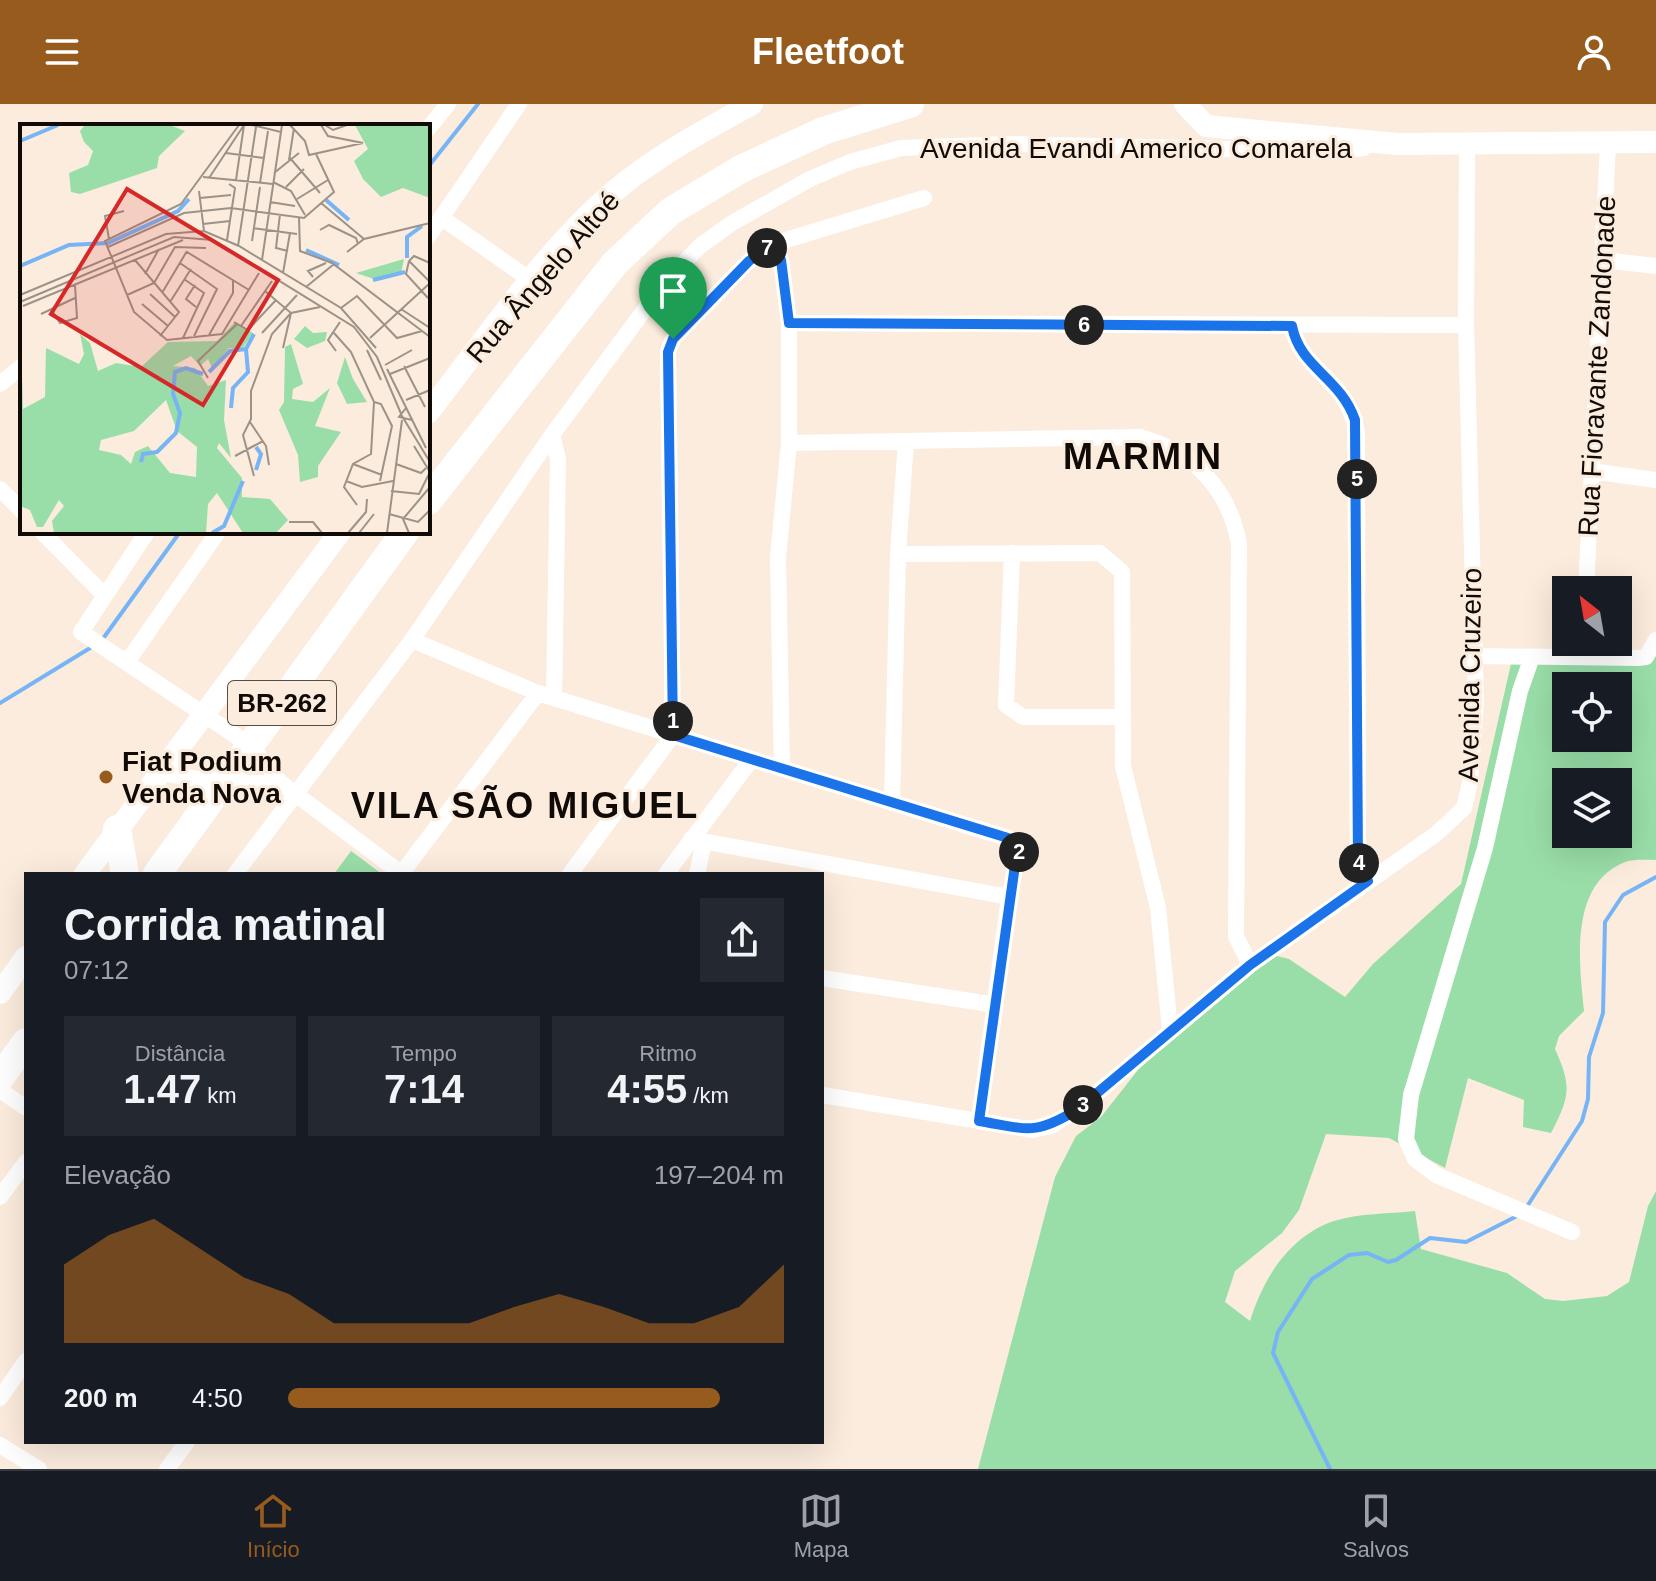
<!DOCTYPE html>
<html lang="pt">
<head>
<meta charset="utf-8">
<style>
	body { margin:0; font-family:Helvetica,sans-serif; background:#242831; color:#f1f3f6; height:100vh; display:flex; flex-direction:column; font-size:30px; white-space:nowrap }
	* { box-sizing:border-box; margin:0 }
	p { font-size:26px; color:#9ea1a6 }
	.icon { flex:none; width:44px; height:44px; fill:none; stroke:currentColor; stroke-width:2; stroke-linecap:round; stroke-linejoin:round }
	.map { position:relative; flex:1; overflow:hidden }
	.sheet { position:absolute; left:24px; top:768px; width:800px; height:572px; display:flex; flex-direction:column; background:#171b24; border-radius:0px; box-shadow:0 8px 32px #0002 }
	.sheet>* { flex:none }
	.needle { width:52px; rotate:329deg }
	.controls { position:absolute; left:1552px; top:472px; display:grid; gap:16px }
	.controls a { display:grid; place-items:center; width:80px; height:80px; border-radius:0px; background:#171b24; box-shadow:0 8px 32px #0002; font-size:40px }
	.pin { position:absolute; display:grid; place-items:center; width:68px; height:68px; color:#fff; margin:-82px -34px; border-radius:50% 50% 50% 0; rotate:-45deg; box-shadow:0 0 8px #0007 }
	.pin .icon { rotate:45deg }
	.km { position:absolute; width:40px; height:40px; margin:-20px; border-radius:50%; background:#222; color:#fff; font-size:22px; line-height:40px; text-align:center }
	.round { display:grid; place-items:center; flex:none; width:84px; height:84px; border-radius:0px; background:#242831 }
	.headline { display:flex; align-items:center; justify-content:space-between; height:136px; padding:0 40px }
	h1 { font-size:44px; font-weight:700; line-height:60px }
	.stats { display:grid; grid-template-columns:repeat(3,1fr); gap:12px; height:136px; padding:8px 40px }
	.stats div { display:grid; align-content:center; border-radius:0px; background:#242831; text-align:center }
	.stats b { font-size:40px; font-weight:700 }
	.stats small { font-size:22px; font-weight:400 }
	.stats p { font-size:22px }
	.chart { height:224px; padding:16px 40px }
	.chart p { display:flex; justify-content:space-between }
	.chart svg { width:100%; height:144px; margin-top:8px; fill:#975b1d; opacity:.7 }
	ul { padding:0 40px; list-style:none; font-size:26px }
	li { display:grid; grid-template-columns:128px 96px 1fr; align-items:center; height:60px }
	li i { height:20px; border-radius:10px; background:#975b1d }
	header { display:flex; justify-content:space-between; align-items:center; height:104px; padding:0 40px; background:#975b1d; color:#fff; font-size:36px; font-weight:700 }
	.menu { display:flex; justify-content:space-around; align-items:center; height:112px; border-top:2px solid #363941; background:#171b24; font-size:22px; color:#9ea1a6 }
	.menu a { display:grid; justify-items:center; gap:4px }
	.menu .selected { color:#975b1d }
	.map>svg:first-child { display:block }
	.green { fill:#99dea8; fill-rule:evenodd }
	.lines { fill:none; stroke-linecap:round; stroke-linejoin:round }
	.stream { stroke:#76b4f5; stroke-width:4 }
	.street { stroke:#fff; stroke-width:16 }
	.secondary { stroke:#fff; stroke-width:22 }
	.highway { stroke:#fff; stroke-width:28 }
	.route-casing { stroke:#fff; stroke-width:16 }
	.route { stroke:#1a73e8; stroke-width:10 }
	.poi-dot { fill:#975b1d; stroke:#fbecdd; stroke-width:3 }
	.labels { text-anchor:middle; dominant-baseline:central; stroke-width:6; stroke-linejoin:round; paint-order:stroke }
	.shield { fill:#fbecdd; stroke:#564e46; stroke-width:2 }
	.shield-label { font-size:26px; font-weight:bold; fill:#100b06 }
	.street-label { font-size:28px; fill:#100b06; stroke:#fbecdd }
	.poi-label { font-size:28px; font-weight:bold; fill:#100b06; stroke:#fbecdd; text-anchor:start }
	.district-label { font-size:36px; font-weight:bold; letter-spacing:2px; fill:#100b06; stroke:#fbecdd }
	.inset-river { fill:none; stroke:#76b4f5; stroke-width:4 }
	.inset-road { fill:none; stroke:#9d9287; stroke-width:2 }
	.view { fill:#d62828; fill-opacity:0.15; stroke:#d62828; stroke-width:4 }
	.inset-edge { fill:none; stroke:#100b06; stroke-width:4 }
</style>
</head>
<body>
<header><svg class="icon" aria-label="menu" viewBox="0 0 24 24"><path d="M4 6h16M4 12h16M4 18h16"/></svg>Fleetfoot<svg class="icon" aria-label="person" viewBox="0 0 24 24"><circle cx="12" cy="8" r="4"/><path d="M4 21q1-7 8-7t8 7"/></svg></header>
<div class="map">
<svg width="1656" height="1365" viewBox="0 0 1656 1365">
	<rect width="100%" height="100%" fill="#fbecdd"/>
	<path class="green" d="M1656,550V756C1647,756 1634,755 1625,758C1569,780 1579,858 1584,907L1559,932L1555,945C1572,983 1570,992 1551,1029L1523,1023L1524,996L1468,974L1445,1064L1389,1034L1326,1030L1299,1106L1282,1129L1235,1167L1225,1198L1250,1217C1263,1175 1289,1132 1334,1117C1359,1109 1389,1110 1415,1107L1421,1145L1507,1169L1545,1195L1563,1197L1607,1192L1629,1178L1648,1102L1656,1087V1365H978L1055,1073L1076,1032L1101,1013L1156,943L1269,850L1289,855L1345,893L1373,860L1461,780L1513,551ZM1566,582H1618V634H1566ZM1566,678H1618V730H1566Z
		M351,747L382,770H334Z"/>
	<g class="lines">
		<path class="stream" d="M428,63L478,0
			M102,536L180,428
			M0,599L95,541
			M1526,1104L1582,1017L1588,995L1589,953L1603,909L1605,818L1623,791L1656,773
			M1330,1365L1273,1249L1278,1228L1312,1175L1349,1151L1367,1149L1388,1158L1396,1156L1430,1134L1466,1138L1519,1111"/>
		<path class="street" d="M428,25L448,0
			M442,114L532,177
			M428,133L519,0
			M773,140L781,156L789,219V339L778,453L782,665
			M1603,156L1656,162
			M789,219L1466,221
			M1292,222C1302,269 1346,272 1357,328L1358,758L1368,777
			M0,280L22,262
			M552,331L558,355L554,594
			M789,339L1140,333C1194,348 1229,385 1239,440L1236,832L1250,861
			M1591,367L1656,376
			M0,385L22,407
			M42,428L104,491
			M147,428L81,528L251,642L281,679L402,770
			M1012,449L1006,601L1023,613H1123
			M898,450L1100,449L1122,468L1123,662L1158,804L1170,925
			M1586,486L1608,39
			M412,536L538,589L1013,736L1019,747L1009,793L979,1017
			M1474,552L1638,554L1646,553L1656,536
			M1532,553L1520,587L1485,744L1411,991L1406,1035L1415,1055L1436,1071L1572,1128
			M127,558L218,428
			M162,669L224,679H281
			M892,699L898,450L906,337
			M691,735L1009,793
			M235,770L412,536L552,331L665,178L700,142L732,119L810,75L850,58L901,44L1009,40L1333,47L1364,44
			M401,770L538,589
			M570,770L673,631L668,248L673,235L749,157L773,140L924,94
			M666,770L751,656
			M697,770L704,738
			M822,874L996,901
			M0,986L26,1004
			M822,991L1033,1026L1051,1022L1078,1005L1250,861L1436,730L1464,704L1470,678L1476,598L1466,221L1467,40
			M0,1093L26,1058
			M0,1294L26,1257
			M0,1341L39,1365
			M167,1365L187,1338"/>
		<path class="secondary" d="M1185,0L1206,22L1397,40L1656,38
			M428,309C483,239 549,140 617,85C658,51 705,26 752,0
			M85,770L340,428
			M0,889L26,853"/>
		<path class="highway" d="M428,397L615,159L671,107L741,65L823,27L910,0
			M117,725L125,770
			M157,770L405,428
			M0,974L26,938"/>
	</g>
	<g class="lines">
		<defs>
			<path id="route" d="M773,140L781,156L789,219L1292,222C1300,264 1340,273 1355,316L1358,758L1368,777L1250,861L1078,1005C1035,1032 1027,1025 979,1017L1018,740L1008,734L673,631L668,248L673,235L749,157Z"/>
		</defs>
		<use href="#route" class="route-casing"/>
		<use href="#route" class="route"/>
	</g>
	<circle class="poi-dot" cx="106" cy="673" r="8"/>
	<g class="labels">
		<rect class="shield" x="228" y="577" width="108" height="44" rx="6"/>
		<g class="shield-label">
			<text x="282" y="599">BR-262</text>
		</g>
		<g class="street-label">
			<text x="1136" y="44">Avenida Evandi Americo Comarela</text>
			<text transform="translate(543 173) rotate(-49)">Rua Ângelo Altoé</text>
			<text transform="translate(1597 262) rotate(-87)">Rua Fioravante Zandonade</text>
			<text transform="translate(1470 571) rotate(-89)">Avenida Cruzeiro</text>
		</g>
		<g class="poi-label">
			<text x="122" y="657">Fiat Podium<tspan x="122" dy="32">Venda Nova</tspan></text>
		</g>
		<g class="district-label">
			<text x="1143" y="352">MARMIN</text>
			<text x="525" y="701">VILA SÃO MIGUEL</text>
		</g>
	</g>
	<g transform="translate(20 20)">
		<rect width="410" height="410" fill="#fbecdd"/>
		<path d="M65,1H150L165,7L139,32L137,44L60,70L51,68L49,49L68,41L73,27L64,18L60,7ZM335,1H410V74L383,64L361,73L343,55L334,37L348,25ZM384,135L381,150L354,155L336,149ZM0,178L3,285L25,273L26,224L59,240L64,230L60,210L70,219L78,247L96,239L121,243L148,218L197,217L215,198L233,209L223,224H209L192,244L188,235L180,242L171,232L153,242L175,244L188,262L206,256L204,296L211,334L199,319L197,324L222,354V373L250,375L268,396L256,409H223L197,369L188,380L186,409H34L32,397L44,382L39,376L23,403H17L10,386L0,382ZM146,276L157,307L177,323L176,353L150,349L128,322L115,328L111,340L101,331L79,326L81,316L114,307ZM285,202L293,209L307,208L305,217L287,224L274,215ZM271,220L283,260L273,265L272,275L293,278L310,264L295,302L321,308L298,342V353L280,358L278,331L259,286L264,278L265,223ZM325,233L333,255L347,278L327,280L317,259Z" fill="#99dea8" fill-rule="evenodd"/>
		<path class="inset-river" d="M0,17L38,1M306,76L329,96M286,126L319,141M387,134V113L402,102M0,142L49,121L88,119L158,87L169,75M353,156L385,148M189,248L210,227L226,225M211,284L213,264L228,248L226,225L234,210M236,323L241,330L236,346M121,338L123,330L137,328L156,309L160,289L153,270L155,248L166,244L183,250M192,409L204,402L223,357"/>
		<path class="inset-road" d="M219,1L161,80L85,117L114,188L147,216L202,210L239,149M232,1L261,8M270,1L285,17L289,31L343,19M301,1L308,12L343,19M305,1L313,6L327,1M206,29L244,34M270,34L300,69M269,36L274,4M254,49L279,29M183,53L253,60M189,54L224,1M216,56L224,1M253,58L271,67L285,91M240,59L248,7M266,63L284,45M179,67L184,107M180,74L211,71M277,75L308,56M250,78L275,82M301,79L344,115M260,90L256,124L268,127M279,94L280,127L312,139L410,213M183,100L210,97M233,104L277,110M300,106L309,101L336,114L338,120M89,115L85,92L104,87M207,116L215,64L209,60M232,117L240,63M218,122L236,3M88,123L164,89L211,84L284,94L314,68L296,30M167,128L229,166M327,128L344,115L410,99M115,136L159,188L140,212M242,136L262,1M389,137L386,150L408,174M389,137L410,158M389,137L394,132L410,139M160,139L197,165L174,212M263,149L270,109M125,150L139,125M293,153L288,147L306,139M175,161L166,175L176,183M286,163L314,140M245,167L271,189L263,224M142,169L167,127M130,170L155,193M0,171L146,110L184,107L219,122L321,184L356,224M107,171L134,159L155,123L186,124M0,178L154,113L193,116L334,203L357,233L382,292L410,338M150,178L171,145M122,180L148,202M3,182L163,116M321,184L337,172L377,214L402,207M31,185L40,199L57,194L55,161M381,185L410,204M21,190L55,174M214,198L228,206L256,176M221,202L252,157M242,209L277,171M314,209L331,228L354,278L361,280L372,302L360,357M189,211L213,169V156M163,214L184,169L164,155M350,214L410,159M347,226L361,256M316,227L308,216L320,198M365,241L392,226M384,242L405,283M367,245L406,324M370,250L410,234M188,254L178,237L217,200M386,276L410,266M386,284L379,293L392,296M230,298L246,322L249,341M215,332L243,317M333,340L362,351M376,340L401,349L406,344M234,352L223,311L231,295V267L252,210L271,189L300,183M326,357L342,363L373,357M371,367L399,370L410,348L394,322M337,381L324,363L333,340L351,330L354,278M369,390L398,398L410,386M269,398H293L302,409M328,409L346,388L347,375M339,409L354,390M367,409L382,296M389,409L383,395L410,363"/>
		<path class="view" d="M107,65L258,156L183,281L31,190Z"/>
		<rect width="410" height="410" class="inset-edge"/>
	</g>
</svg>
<div class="controls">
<a><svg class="needle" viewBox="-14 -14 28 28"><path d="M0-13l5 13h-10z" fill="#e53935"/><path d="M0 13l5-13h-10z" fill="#9ea1a6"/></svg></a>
<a><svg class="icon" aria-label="locate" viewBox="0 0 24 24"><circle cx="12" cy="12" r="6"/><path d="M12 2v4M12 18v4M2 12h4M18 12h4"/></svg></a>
<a><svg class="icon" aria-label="layers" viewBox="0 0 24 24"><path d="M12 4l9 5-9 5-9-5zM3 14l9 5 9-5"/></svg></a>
</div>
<div class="pin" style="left:673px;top:235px;background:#1e9e55"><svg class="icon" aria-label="arrive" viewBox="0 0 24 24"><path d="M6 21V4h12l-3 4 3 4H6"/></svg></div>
<b class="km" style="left:673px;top:617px">1</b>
<b class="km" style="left:1019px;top:748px">2</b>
<b class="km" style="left:1083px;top:1001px">3</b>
<b class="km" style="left:1359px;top:759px">4</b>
<b class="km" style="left:1357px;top:375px">5</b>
<b class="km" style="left:1084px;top:221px">6</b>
<b class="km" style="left:767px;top:144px">7</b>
<section class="sheet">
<div class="headline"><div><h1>Corrida matinal</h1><p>07:12</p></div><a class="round"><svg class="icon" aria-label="share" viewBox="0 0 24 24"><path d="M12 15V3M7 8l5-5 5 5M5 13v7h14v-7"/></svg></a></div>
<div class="stats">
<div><p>Distância</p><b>1.47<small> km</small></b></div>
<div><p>Tempo</p><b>7:14</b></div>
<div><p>Ritmo</p><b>4:55<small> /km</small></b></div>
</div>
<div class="chart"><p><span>Elevação</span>197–204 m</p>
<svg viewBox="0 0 160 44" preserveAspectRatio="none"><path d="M0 44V20L10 11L20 6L30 15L40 24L50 29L60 38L70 38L80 38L90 38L100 33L110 29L120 33L130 38L140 38L150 33L160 20V44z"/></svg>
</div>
<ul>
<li><b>200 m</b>4:50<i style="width:87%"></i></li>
</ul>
</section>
</div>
<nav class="menu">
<a class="selected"><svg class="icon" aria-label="home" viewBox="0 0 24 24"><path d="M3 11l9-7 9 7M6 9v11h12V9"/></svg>Início</a>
<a><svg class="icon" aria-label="map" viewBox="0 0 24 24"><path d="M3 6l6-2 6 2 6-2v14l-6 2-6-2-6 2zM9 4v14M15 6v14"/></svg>Mapa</a>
<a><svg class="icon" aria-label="saved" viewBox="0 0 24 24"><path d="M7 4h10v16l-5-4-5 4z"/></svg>Salvos</a>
</nav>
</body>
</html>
